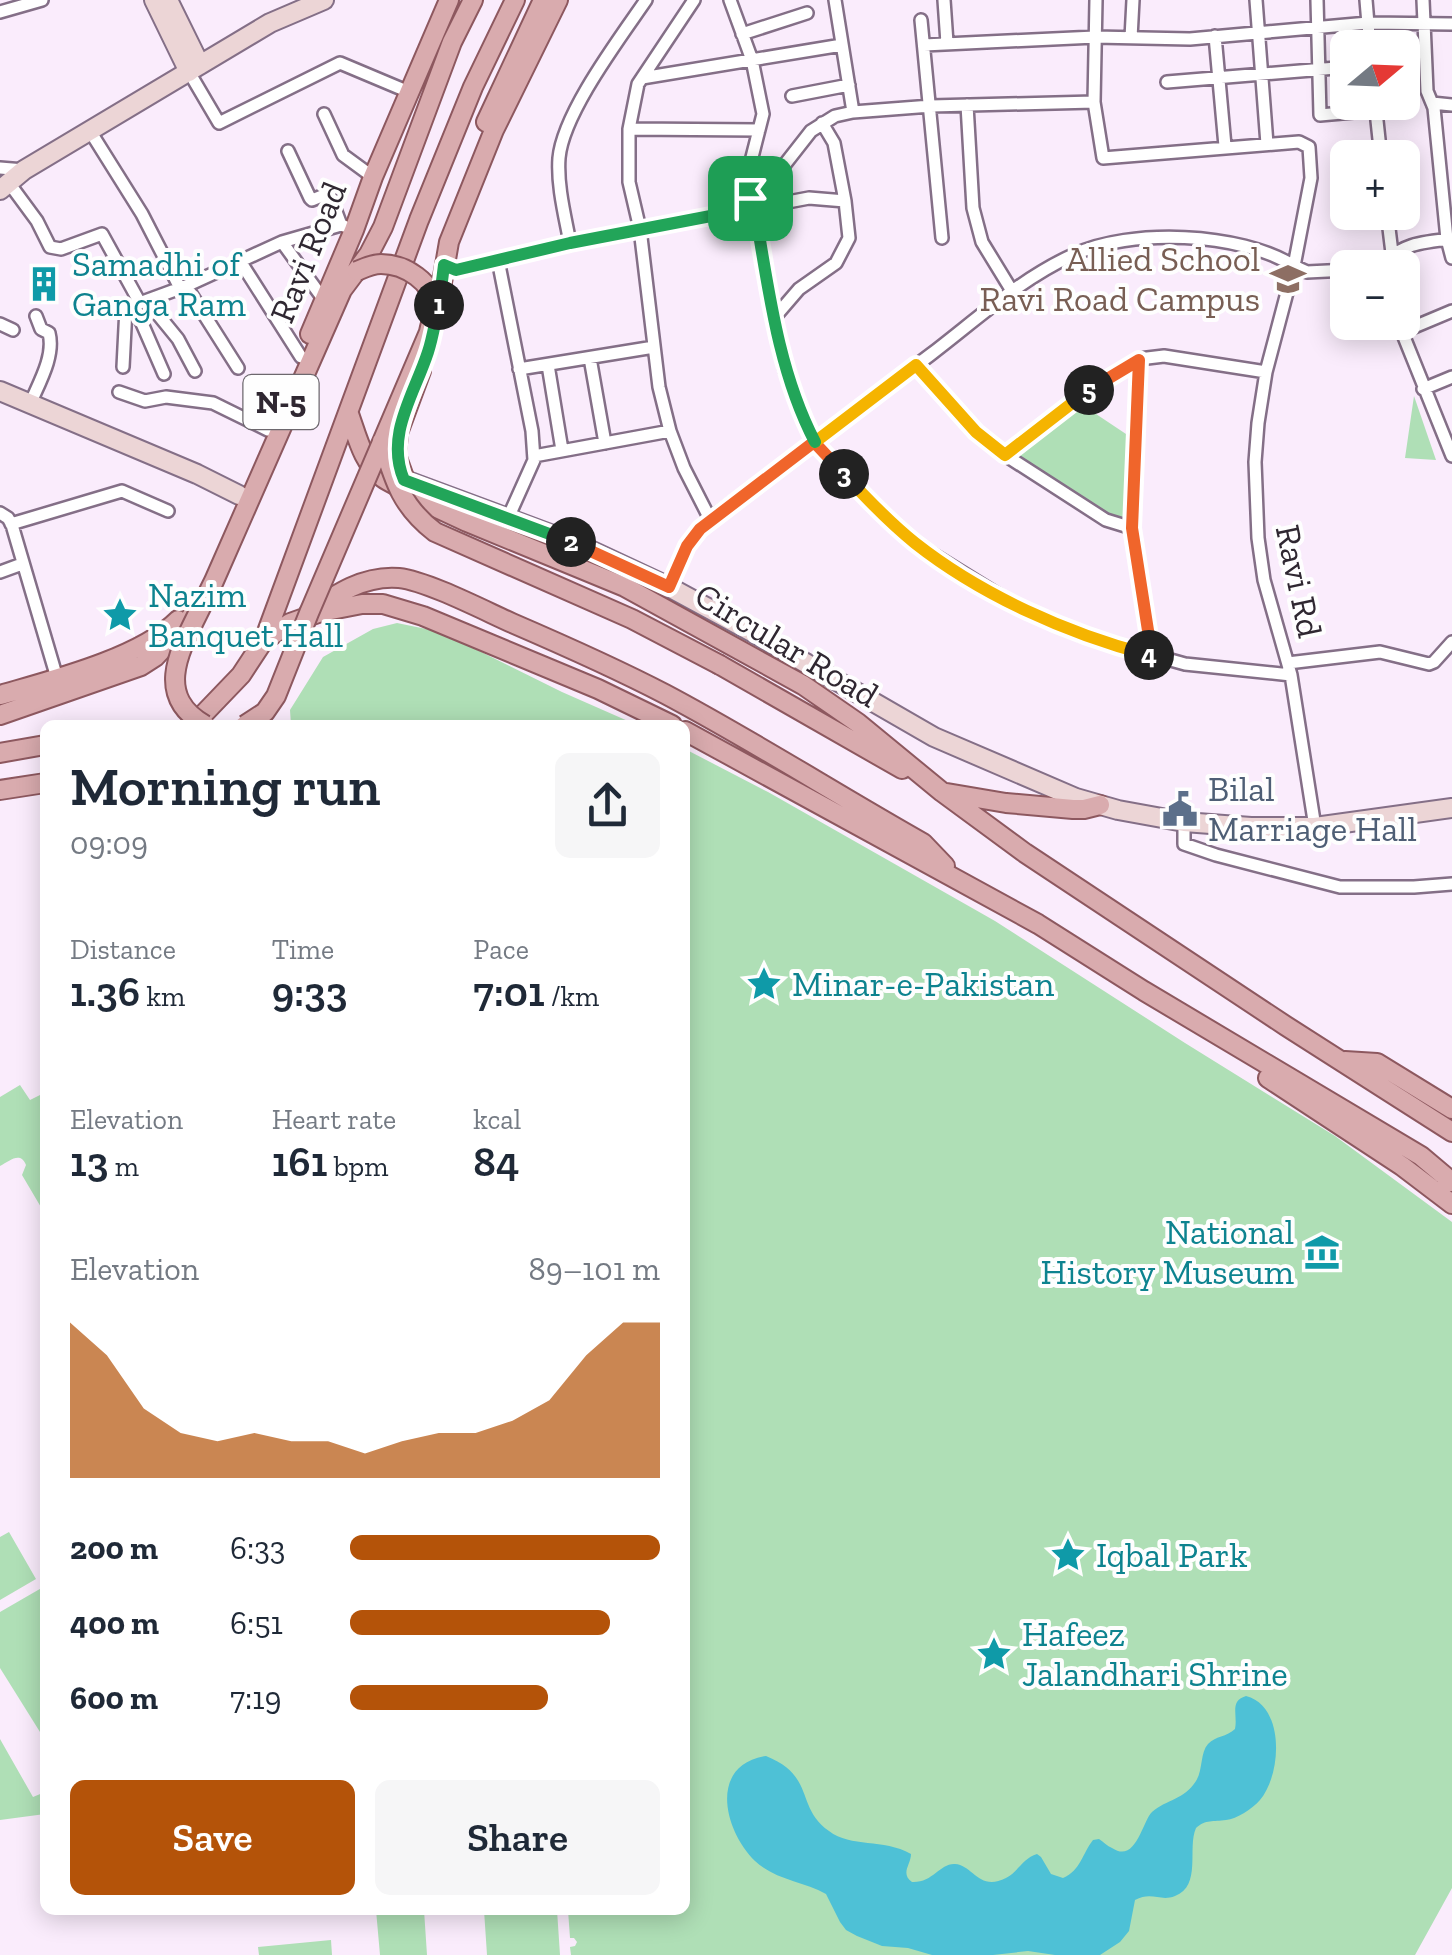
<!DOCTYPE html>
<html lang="en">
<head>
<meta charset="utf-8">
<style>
	body { margin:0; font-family:"Zilla Slab",serif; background:#f6f6f7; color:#1f2937; height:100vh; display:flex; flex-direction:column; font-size:38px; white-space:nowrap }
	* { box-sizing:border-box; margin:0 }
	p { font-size:32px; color:#747a83 }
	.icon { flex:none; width:55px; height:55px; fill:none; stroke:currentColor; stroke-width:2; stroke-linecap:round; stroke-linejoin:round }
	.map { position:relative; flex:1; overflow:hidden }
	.panel { position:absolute; left:40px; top:720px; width:650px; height:1195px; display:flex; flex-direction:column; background:#fff; border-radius:15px; box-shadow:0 5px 25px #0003 }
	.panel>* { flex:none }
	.needle { width:65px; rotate:71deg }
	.controls { position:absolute; left:1330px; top:30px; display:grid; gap:20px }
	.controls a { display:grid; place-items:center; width:90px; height:90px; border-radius:15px; background:#fff; box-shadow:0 5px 25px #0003; font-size:50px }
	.pin { position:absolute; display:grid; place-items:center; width:85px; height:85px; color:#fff; margin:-42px; border-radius:20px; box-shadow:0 5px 15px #0006 }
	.km { position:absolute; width:50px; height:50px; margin:-25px; border-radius:50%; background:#222; color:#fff; font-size:28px; line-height:50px; text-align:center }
	.round { display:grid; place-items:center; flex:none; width:105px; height:105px; border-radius:15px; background:#f6f6f7 }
	.head { display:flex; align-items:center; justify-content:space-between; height:170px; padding:0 30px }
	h1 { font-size:55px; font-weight:600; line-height:75px }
	.metrics { display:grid; grid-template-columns:repeat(3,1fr); gap:15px; height:170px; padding:10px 30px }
	.metrics div { display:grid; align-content:center }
	.metrics b { font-size:42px; font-weight:600 }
	.metrics small { font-size:28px; font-weight:400 }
	.metrics p { font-size:28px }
	.chart { height:280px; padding:20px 30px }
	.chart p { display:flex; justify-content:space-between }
	.chart svg { width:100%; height:180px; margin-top:10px; fill:#b45309; opacity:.7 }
	.cta { display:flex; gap:20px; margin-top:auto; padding:20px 30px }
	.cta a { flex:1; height:115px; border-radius:15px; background:#b45309; color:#fff; font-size:40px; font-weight:600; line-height:115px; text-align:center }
	.cta a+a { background:#f6f6f7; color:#1f2937 }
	ul { padding:0 30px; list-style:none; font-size:32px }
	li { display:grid; grid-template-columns:160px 120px 1fr; align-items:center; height:75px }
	li i { height:25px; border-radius:12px; background:#b45309 }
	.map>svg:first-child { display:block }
	.green { fill:#afdfb6 }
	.water { fill:#4ec1d6 }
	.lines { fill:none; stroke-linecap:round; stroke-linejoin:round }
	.street-casing { stroke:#846f87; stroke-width:16 }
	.secondary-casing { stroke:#846f87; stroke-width:22 }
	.primary-casing { stroke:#8d585f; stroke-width:22 }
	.street { stroke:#fff; stroke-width:11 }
	.secondary { stroke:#ecd5d6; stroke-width:18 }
	.primary { stroke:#d9abae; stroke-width:18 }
	.primary-bridge-casing { stroke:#8d585f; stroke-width:22; stroke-linecap:butt }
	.primary-bridge { stroke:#d9abae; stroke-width:18 }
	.split-1-casing { stroke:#fff; stroke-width:20 }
	.split-2-casing { stroke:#fff; stroke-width:20 }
	.split-3-casing { stroke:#fff; stroke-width:20 }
	.split-4-casing { stroke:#fff; stroke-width:20 }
	.split-5-casing { stroke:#fff; stroke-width:20 }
	.split-6-casing { stroke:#fff; stroke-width:20 }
	.split-7-casing { stroke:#fff; stroke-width:20 }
	.split-1 { stroke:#22a559; stroke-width:12 }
	.split-2 { stroke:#22a559; stroke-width:12 }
	.split-3 { stroke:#f0652b; stroke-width:12 }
	.split-4 { stroke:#f5b400; stroke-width:12 }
	.split-5 { stroke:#f0652b; stroke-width:12 }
	.split-6 { stroke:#f5b400; stroke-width:12 }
	.split-7 { stroke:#22a559; stroke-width:12 }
	.labels { text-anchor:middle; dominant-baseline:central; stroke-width:8; stroke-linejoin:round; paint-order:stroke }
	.shield { fill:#fefefe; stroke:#6d686e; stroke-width:2.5 }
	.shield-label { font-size:32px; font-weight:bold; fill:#2f2731 }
	.street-label { font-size:35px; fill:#2f2731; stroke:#fefefe }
	.education-label { font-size:35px; fill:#785e54; stroke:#fefefe; text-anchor:end }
	.culture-label { font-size:35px; fill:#0d838f; stroke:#fefefe; text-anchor:start }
	.service-label { font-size:35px; fill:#4e5e75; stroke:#fefefe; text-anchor:start }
</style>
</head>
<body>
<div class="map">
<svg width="1452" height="1955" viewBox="0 0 1452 1955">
	<rect width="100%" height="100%" fill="#faecfc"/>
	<path class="green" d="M1414,396L1436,460L1405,458Z
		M1081,404L1126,434V521L1105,516L1011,455Z
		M397,623L441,632L562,692L637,725H291L290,710L323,657L373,629Z
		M685,749L768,792L995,921L1185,1043L1335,1136L1452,1222V1888L1415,1955H571L570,1947L575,1946L577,1942L574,1938H570L568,1910H685Z
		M20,1085L30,1100L44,1093L45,1095V1214L22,1175L26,1165C20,1151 10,1161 0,1166V1097Z
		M9,1532L36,1579L0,1600V1537Z
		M45,1586V1740L0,1668V1612Z
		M0,1739L33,1797L45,1792V1814L0,1820Z
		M376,1910H424L427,1955H380Z
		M484,1910H557L560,1955H487Z
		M331,1940L332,1955H259L258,1947Z"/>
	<path class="water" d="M1246,1696C1285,1706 1282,1774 1260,1800C1252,1809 1237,1819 1226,1820C1213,1822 1206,1819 1196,1828C1187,1848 1202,1886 1175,1896C1160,1902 1152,1891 1135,1900L1129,1931L1120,1942L1100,1955H1055L1028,1951L993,1955H932L908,1948L882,1946L857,1936L846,1930L840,1922L826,1894C803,1881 775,1880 755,1861C724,1831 708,1765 766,1756C816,1776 795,1807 829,1831C851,1848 883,1838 911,1854C911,1865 900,1873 912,1882C933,1883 940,1863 955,1864C973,1865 979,1892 1006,1878C1018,1872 1023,1858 1037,1854L1041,1857L1051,1874L1063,1878C1081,1870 1082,1854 1093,1840L1099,1839C1104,1842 1107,1846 1112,1848C1136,1864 1142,1822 1152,1812C1167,1799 1184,1800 1196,1781C1203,1770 1200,1753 1208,1744C1215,1736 1227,1737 1235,1729C1238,1715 1229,1701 1246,1696Z"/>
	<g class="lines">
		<defs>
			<path id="street" d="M694,0L638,84L629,129V182L640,229L659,387L670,431L684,468L710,519
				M730,0L752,60L763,114L749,169L750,198
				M835,0L853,112
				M944,0L947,43
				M1256,0L1267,144
				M1317,0L1320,115L1376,110
				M1366,0L1370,48
				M1423,0L1427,91L1434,108L1447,239L1452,258
				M0,12L42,0
				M921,20L942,238
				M742,34L807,13
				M1215,36L1225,146
				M1131,38L1133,0
				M924,45L1095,37L1190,39L1368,23L1452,24
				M189,72L219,123L340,63L409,92
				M642,78L842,45
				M1167,82L1348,67
				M792,96L849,85
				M1375,102L1381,158
				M1432,103L1452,105
				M967,105L973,208L982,242L1012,291
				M324,114L343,155L373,177
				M822,123L834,143L845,201
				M629,129L759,130
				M90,131L142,214L180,288
				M288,151L310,198L312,200L329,193L341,225L344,226
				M0,168L24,170
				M9,183L37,221L50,247L61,249L102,234L140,303
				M760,196L811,131L835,116L853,112L931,106L1094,102
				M742 212a16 16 0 1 1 32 0a16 16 0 1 1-32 0Z
				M772,205L809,198L845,201L849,238L836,263L799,289L774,318
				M1387,212L1392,253
				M758,228L769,293L785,370L814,442L874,506L918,545L1015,605L1081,635L1185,664L1291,675
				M282,242L324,300
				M570,243C565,216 557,186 559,158C563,113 620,38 646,0
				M498,260L532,431L534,460L508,518
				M240,261L301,357
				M444,265L456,270L570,243L742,211
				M1377,268C1401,244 1420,242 1452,239
				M186,286L238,368
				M147,301L178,339L195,371
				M134,305L164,374
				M1398,322L1452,456
				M0,324L13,330
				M1402,332L1452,311
				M590,358L605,443
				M1139,359L1132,528L1153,656
				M548,365L562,450
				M916,365L976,432L1005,455L1106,520L1132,528
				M123,367L126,308L186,286L282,242L341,225
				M519,369L654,347
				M1423,389L1452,377
				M119,392L145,401L166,397L213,403L268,430
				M30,404C39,383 55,356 49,333L41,329L36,316
				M1005,455L1078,397L1139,359L1164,356L1266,372
				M534,456L670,431
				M0,513L8,518L12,525L57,678
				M11,524L122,491L168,511
				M0,572L22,564
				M669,587L687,546L710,519C784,465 857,410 930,355C976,320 1020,279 1073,255C1130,228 1240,232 1294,266L1311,178L1309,147L1299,142L1103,158L1094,102L1096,0
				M1288,663L1380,652L1429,664L1434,662L1452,642
				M1184,822V844L1216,855L1340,887H1414L1452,884
				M1315,827L1291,675L1264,580L1258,538L1255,462L1258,423L1266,372L1294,266L1307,272L1348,270"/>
			<path id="secondary" d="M154,0L189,72
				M168,0L200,65
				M0,190L24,170L270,23L324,0
				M0,391L197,474L239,495
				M405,480L577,544L669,587L752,632L934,737L1076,798L1118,810L1184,822L1251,827H1315L1452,808"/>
			<path id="primary" d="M486,122L543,0
				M436,317L449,242L494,130L558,0
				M310,334L354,230L373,177L449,0
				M421,371L398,433L396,455L405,480L422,501L467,522L625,587L803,685L858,723L942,792L1025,853L1286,1026L1452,1132
				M349,414C357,436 363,464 383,478C390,483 398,486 405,490
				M309,613C336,594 364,575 399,578C427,581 485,611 512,623C563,645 615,668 665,694C752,740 836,794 923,843L945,866
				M265,640L290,623L321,612L362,604H383L423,616L598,689L672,725
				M720,665L902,769
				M0,695C52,680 140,658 178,620
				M0,715L141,666L155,657L183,627L205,599L214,581L342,290L369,254L383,227L452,42L473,0
				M193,725L241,675L264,640L419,220L473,87L515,0
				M685,731L1038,924L1144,991L1421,1156L1452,1182
				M0,753L45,745
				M0,790L45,783
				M947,793L1006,803L1073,809H1084L1100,805
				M1345,1061L1377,1063L1452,1109
				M1268,1078L1402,1166L1452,1204"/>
		</defs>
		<use href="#street" class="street-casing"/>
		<use href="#secondary" class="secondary-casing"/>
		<use href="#primary" class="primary-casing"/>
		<use href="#street" class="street"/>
		<use href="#secondary" class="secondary"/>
		<use href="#primary" class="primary"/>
		<defs>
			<path id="primary-bridge" d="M382,441C394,480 401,506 435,532L632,619L720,665
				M205,725C149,693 185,642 205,599
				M245,725L265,712L276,696L309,613L429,332C430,325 434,316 434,308C435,282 404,264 381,264C372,264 364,268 357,271"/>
		</defs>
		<use href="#primary-bridge" class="primary-bridge-casing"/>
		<use href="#primary-bridge" class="primary-bridge"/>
	</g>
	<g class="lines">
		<defs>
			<path id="split-1" d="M439,305L444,265L456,270L570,243L742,210L750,198"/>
			<path id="split-2" d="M439,305C435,321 433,337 428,352C414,395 385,435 404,480L571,542"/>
			<path id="split-3" d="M571,542L669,587L687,546L700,529L814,442L844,474"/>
			<path id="split-4" d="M844,474C866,498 889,522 915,543C981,595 1068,634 1149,655"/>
			<path id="split-5" d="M1089,390L1139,360L1132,528L1152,656L1149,655"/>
			<path id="split-6" d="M815,442L916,365L976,432L1005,455L1089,390"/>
			<path id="split-7" d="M750,198C776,192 784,219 758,228C770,301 781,377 815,442"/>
		</defs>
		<use href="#split-1" class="split-1-casing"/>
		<use href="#split-2" class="split-2-casing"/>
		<use href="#split-3" class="split-3-casing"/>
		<use href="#split-4" class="split-4-casing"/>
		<use href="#split-5" class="split-5-casing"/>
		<use href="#split-6" class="split-6-casing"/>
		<use href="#split-7" class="split-7-casing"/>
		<use href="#split-1" class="split-1"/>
		<use href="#split-2" class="split-2"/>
		<use href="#split-3" class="split-3"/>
		<use href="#split-4" class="split-4"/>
		<use href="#split-5" class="split-5"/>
		<use href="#split-6" class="split-6"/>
		<use href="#split-7" class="split-7"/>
	</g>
	<defs>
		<symbol id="school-bare" viewBox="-9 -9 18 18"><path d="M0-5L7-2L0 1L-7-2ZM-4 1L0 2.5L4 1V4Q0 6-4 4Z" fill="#8d6e63" stroke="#fefefe" stroke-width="2.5" paint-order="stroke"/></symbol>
		<symbol id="building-bare" viewBox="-9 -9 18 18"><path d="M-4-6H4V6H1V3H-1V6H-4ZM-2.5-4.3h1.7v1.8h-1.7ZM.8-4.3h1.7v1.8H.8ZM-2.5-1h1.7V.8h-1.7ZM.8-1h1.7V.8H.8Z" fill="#0f9aa8" stroke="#fefefe" stroke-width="2.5" paint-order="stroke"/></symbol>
		<symbol id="sight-bare" viewBox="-9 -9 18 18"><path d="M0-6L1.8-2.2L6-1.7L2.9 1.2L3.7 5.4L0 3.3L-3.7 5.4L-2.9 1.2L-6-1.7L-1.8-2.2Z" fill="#0f9aa8" stroke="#fefefe" stroke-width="2.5" paint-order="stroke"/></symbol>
		<symbol id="civic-bare" viewBox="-9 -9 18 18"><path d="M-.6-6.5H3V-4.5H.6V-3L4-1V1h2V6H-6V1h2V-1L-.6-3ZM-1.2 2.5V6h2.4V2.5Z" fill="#5c6f8a" stroke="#fefefe" stroke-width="2.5" paint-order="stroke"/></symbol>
		<symbol id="museum-bare" viewBox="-9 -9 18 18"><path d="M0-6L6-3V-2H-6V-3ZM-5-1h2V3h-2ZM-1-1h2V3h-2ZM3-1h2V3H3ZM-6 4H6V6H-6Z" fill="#0f9aa8" stroke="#fefefe" stroke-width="2.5" paint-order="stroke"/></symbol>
	</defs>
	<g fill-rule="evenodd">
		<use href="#school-bare" x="1263" y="254" width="50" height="50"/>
		<use href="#building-bare" x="19" y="259" width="50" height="50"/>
		<use href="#sight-bare" x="95" y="590" width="50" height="50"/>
		<use href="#civic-bare" x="1155" y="784" width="50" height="50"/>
		<use href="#sight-bare" x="739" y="959" width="50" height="50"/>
		<use href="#museum-bare" x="1297" y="1227" width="50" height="50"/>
		<use href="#sight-bare" x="1043" y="1530" width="50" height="50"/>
		<use href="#sight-bare" x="969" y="1629" width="50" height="50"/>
	</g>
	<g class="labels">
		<rect class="shield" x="243.5" y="375" width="75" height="54" rx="8"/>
		<g class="shield-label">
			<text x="281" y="402">N-5</text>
		</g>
		<g class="street-label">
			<text transform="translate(308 252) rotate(-68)">Ravi Road</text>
			<text transform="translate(1299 581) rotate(78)">Ravi Rd</text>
			<text transform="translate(787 645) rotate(31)">Circular Road</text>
		</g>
		<g class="education-label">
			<text x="1260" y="259">Allied School<tspan x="1260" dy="40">Ravi Road Campus</tspan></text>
		</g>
		<g class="culture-label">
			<text x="72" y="264">Samadhi of<tspan x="72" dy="40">Ganga Ram</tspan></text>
			<text x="148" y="595">Nazim<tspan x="148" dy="40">Banquet Hall</tspan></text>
			<text x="792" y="984">Minar-e-Pakistan</text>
			<text x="1294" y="1232" text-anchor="end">National<tspan x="1294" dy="40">History Museum</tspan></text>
			<text x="1096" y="1555">Iqbal Park</text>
			<text x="1022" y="1634">Hafeez<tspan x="1022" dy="40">Jalandhari Shrine</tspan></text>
		</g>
		<g class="service-label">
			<text x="1208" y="789">Bilal<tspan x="1208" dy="40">Marriage Hall</tspan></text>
		</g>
	</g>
</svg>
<div class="controls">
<a><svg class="needle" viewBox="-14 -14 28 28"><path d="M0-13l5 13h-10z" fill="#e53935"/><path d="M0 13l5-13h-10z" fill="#747a83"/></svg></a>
<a>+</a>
<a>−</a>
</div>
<div class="pin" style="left:750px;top:198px;background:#1e9e55"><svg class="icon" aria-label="arrive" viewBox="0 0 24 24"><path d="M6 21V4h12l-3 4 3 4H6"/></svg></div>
<b class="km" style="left:439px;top:305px">1</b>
<b class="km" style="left:571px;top:542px">2</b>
<b class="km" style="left:844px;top:474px">3</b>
<b class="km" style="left:1149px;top:655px">4</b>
<b class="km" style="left:1089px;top:390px">5</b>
<section class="panel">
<div class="head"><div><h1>Morning run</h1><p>09:09</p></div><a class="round"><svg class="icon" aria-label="share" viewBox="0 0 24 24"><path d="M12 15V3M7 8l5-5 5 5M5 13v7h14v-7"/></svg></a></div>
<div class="metrics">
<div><p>Distance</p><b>1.36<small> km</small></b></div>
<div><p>Time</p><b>9:33</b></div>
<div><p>Pace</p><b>7:01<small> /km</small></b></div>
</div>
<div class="metrics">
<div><p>Elevation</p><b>13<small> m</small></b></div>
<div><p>Heart rate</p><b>161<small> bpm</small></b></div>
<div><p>kcal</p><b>84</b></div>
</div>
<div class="chart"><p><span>Elevation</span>89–101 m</p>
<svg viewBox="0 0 160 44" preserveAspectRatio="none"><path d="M0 44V6L10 14L20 27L30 33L40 35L50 33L60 35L70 35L80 38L90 35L100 33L110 33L120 30L130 25L140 14L150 6L160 6V44z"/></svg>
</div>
<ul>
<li><b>200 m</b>6:33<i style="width:100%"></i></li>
<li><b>400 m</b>6:51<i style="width:84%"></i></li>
<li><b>600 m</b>7:19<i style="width:64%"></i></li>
</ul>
<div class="cta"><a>Save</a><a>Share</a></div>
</section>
</div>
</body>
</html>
